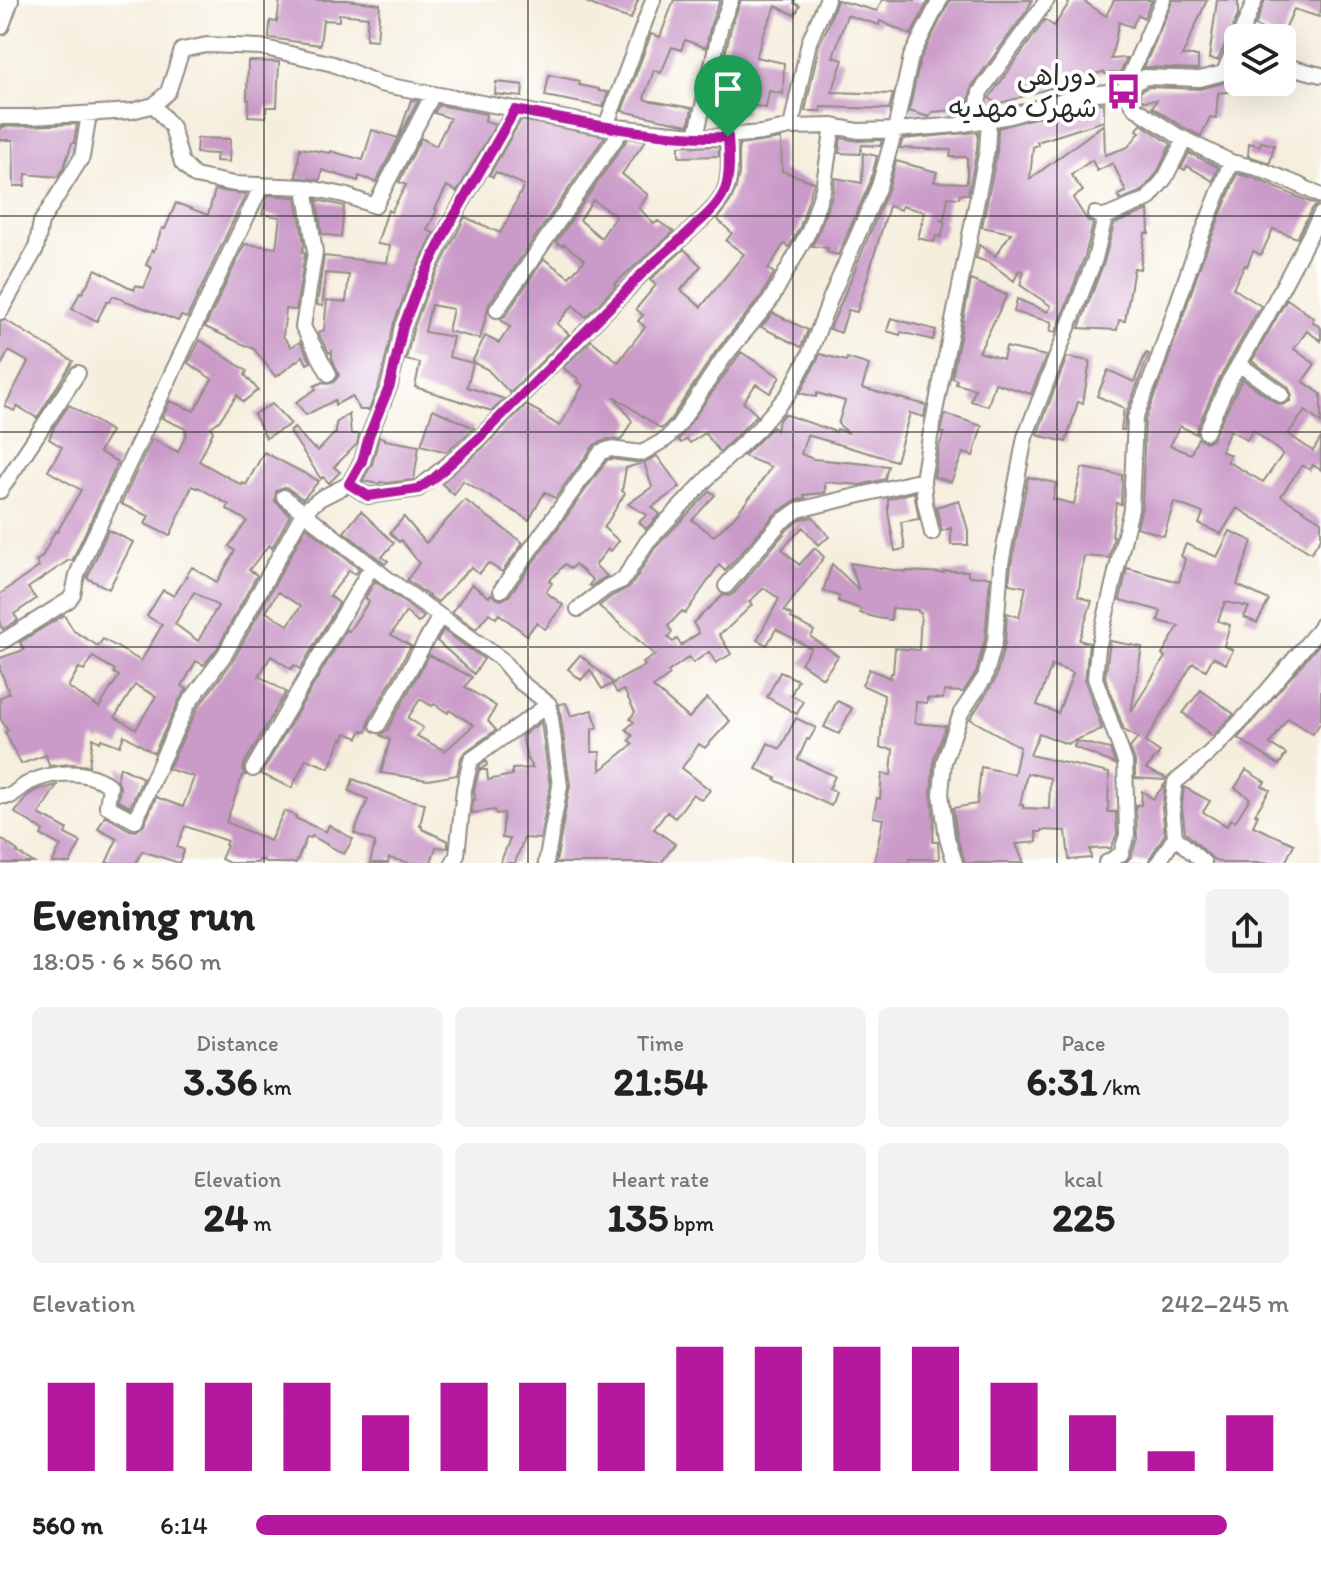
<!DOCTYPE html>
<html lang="en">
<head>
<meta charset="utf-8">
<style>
	body { margin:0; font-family:Itim,"Playpen Sans Arabic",sans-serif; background:#f2f2f2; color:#222; height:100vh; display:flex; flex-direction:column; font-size:30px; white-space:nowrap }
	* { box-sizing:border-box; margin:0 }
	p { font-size:26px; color:#767676 }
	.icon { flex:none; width:44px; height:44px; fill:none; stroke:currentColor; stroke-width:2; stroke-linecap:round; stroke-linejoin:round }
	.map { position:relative; height:863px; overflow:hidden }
	.sheet { display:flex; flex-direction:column; background:#fff; flex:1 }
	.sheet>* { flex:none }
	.buttons { position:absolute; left:1224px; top:24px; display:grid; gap:16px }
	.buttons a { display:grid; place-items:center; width:72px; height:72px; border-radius:12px; background:#fff; box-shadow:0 8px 32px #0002; font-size:40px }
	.pin { position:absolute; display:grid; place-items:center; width:68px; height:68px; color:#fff; margin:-82px -34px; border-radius:50% 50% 50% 0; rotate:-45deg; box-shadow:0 0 8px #0007 }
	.pin .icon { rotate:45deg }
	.round { display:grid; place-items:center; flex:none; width:84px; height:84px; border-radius:12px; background:#f2f2f2 }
	.summary { display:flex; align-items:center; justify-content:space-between; height:136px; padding:0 32px }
	h1 { font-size:44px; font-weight:700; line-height:60px }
	.stats { display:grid; grid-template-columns:repeat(3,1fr); gap:12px; height:136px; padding:8px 32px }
	.stats div { display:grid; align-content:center; border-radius:12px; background:#f2f2f2; text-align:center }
	.stats b { font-size:40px; font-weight:700 }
	.stats small { font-size:22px; font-weight:400 }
	.stats p { font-size:22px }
	.chart { height:224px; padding:16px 32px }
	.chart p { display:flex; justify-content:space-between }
	.chart svg { width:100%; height:144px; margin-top:8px; stroke:#b5179e; stroke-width:6 }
	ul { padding:0 32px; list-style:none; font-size:26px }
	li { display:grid; grid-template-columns:128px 96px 1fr; align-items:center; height:60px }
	li i { height:20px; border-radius:10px; background:#b5179e }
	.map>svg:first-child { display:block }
	.building { fill:#ca9ac8; fill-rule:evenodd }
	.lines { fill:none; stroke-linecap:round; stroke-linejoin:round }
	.street-casing { stroke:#908c84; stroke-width:18 }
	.secondary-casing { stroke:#908c84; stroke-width:22 }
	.street { stroke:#fff; stroke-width:14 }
	.secondary { stroke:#fff; stroke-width:18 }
	.route-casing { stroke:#fff; stroke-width:16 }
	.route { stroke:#b5179e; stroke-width:10 }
	.grid { fill:none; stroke:#2b2b2b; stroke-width:2; stroke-opacity:0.55 }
	.labels { text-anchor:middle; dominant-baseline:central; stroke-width:8; stroke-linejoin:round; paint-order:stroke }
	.poi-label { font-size:28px; fill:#2b2b2b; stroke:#fff; text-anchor:end }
</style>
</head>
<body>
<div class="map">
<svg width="1321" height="863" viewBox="0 0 1321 863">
	<rect width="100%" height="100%" fill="#fff"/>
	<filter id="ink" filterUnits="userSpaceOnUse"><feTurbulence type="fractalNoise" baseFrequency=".0125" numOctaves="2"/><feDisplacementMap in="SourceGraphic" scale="16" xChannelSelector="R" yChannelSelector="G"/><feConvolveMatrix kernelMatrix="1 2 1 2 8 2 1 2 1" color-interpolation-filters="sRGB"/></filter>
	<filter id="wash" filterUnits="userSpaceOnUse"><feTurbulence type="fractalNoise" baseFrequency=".006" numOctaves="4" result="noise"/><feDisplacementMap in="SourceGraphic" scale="32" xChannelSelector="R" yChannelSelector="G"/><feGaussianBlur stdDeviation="1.8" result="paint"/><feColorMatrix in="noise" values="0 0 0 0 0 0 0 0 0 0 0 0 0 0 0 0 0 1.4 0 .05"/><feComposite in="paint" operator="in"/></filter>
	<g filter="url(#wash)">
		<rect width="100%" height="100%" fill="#f6eedd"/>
		<g id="blocks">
			<path class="building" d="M280,0H346L380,4L377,40L366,39L368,17L339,14V21L323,20L320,45L269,38L270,21L277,22Z
				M582,0H638L631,19L608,12Z
				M674,0H720L711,23L706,48L685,40L681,50L672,47L661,73L654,70L644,98L646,100L692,108L689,125L622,111L651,34L660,37Z
				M741,0H795L794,3L800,6L795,15L776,6L761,39L762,40L756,57L784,63L783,94L769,91L766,108L746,104V114L711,116L731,28Z
				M837,0L877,11L882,0H929L911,35L880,21L879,25L847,15L833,57L843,60L832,92L893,94L889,109L821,107V111H805L819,45L827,28Z
				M950,0H1032L1028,9L972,86L966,113L952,115L953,110L932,112L929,117L909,111L920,60Z
				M1071,0H1082L1106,16L1114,0H1152L1144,18L1138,15L1132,27L1119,22L1111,59L1127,58L1120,73L1105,74L1104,72L1089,75L1076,78L1064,84L998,104L989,98L1045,20L1054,26Z
				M1173,0H1207L1182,56H1198V69L1144,67Z
				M1217,0H1238V15L1218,60L1209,59Z
				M1265,0H1321V9L1319,17L1294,9L1281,38L1255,26Z
				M248,61L279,62L277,107H266V117L248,116L249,100H247Z
				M549,75L580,81L579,85L599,89V91L608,92L603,107L545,96Z
				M1234,80V83L1245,84L1246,90L1218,93L1216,118L1210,117L1201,136L1183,127L1152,107L1157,100L1143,101L1141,99L1140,92L1148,87L1200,89Z
				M496,82L523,85L522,97L495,94Z
				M411,100L418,101L376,182L359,176L358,181L322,170L320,180L296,177L300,148L330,153V151L363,160L372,130L398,138Z
				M1104,103V121L1037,142L1038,145L1033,147L1030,179L1104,124L1105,155L1128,147L1140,132L1137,130L1141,124L1171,144L1157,173L1142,191L1120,200L1118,195L1126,192L1113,163L1097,171L1092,160L1071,175L1083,191L1073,198L1087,220L1093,224L1085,256L1056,332L1050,331L1052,322L1014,312L1017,299L1048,312L1051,306L1020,285L1024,272L1019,270L1014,281L990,263L976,258L979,245L995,256L1011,233L982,227L997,152L998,128L1086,104Z
				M439,105L486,114L485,121L496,124L457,192L447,186L435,209L437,210L427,230L434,233L409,284L394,323L380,382L369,410H360L352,396L335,405V400L306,415L296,402L316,389L314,386L323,382L328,384L334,382L339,375L332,358V351L329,353L318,333L324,330L327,300L346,302L349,275L325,273L323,306L317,305L324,256L387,263L390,246L377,244L388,210L391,212L406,185L399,182L421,138L436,146L450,118L434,113Z
				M521,120L605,136L489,304L480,339L448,331L453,309L431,305L425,332L453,337L449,357L473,363L467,387L504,399L492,411L415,387L420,363L406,360L413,330L427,292L465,217L500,233L507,221L524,185L496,172L493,177L489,175Z
				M77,124L74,143H72L64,167L58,177L26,174L25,186H14L13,140H0V127Z
				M978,132L977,149L968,194H960L959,198L948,197L944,220H941L945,223L941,237L936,236L934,242L918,238L925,212L902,206L901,210L889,206L857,312L848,310L841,333L830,329L888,190L896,161L937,172L934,182L967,183V157H950L951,150L900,148L903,139Z
				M197,138L230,139L229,162L216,161L217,154L196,153Z
				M628,138L646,140L622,174L648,195L639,208L654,224L658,221L674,232L614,284L616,286L586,317L573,305L557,324L569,334L510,393L487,369L472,362L485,336L499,343L510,327L500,319L505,316L544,259L569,277L585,260L564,244L562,246L556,242ZM593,200L616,216L601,238L580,220Z
				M841,138L858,141L882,140L880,146L862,145L860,154L839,153Z
				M781,139L782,171L814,182L800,227L789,247L784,244L768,269L774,273L762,295L716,351L670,420L661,429L614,396L632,421L621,440L608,439L594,445L555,498L545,492L529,520L463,481L454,495L441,483L484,447L526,405L541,413L540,414L560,426L583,385L577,381L579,379L563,368L591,340L618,362L645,327L638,321L643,315L636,309L656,285L650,280L684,249L701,266L681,290L701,307L744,254L726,241L732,233L717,219L730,202L736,188L739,173V145Z
				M1261,142L1274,145L1270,163L1248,156L1249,143L1260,146Z
				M688,145L695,147L719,146V156L679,157V146Z
				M863,153L877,156L870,183L838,255L827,252L828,248L812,246L818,234L833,192L835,178L862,183Z
				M1189,153L1218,167L1213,181L1187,166L1185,170L1181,168Z
				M1237,174L1254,178L1317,205L1312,209L1297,238L1273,229L1261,255L1253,251L1247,266L1245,265L1233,288L1261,306L1220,377L1197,428L1196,434L1180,426L1170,446L1191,454L1198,438L1206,442L1212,440L1242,379L1277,403L1282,405L1290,401L1292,395L1288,387L1252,361L1287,299L1314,318L1312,321L1321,328V341L1307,331L1294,349L1315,364L1303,381L1321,394V423L1305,411L1288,434L1313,451L1321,438V470L1313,465L1310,470L1302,465L1281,496L1321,521V538L1311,553L1237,508L1221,534L1199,524L1203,513L1174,502L1164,536L1137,527L1142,506L1145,420L1165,369L1204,255ZM1230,430L1247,440L1253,430L1283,454L1263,482L1227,461L1230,455L1221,451Z
				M215,190L246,194L187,318L181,316L178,321L113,296L109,302L107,301L97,321L72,309L80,292L82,293L96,269L134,290L136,285L144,288L152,268L146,265L152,250L154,251L162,228L165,229L176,203L208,215Z
				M268,195L296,197L304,244L302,253H305L296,310L286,309L283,336L291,347L300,342L311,362L307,364L303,356L276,377L254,349L205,327L245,244L276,248L280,217L262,214Z
				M317,200L344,206L341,237L322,234Z
				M1148,210L1149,233H1145L1140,269L1134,268L1125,321L1119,320L1117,330L1079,328L1104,262L1114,224Z
				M971,280L1007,295L979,352L1003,359L1006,347L1046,356L1031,394L995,383L988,406L971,401L975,389L956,384L957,380L952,378Z
				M773,313L808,330L801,347L761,327Z
				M891,318L936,330L933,340L901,332L900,335L887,331Z
				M5,320L73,361L37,418L17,406L14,411L5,406L28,362L9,351L0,367V322Z
				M200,340L247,371L245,375L258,390L243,402L237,395L219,421L211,427L213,432L199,461L242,485L243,483L246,485L264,452L319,481L303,499L286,487L281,488L276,491L275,501L290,515L272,548L269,545L249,570L257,575L217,649L204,665L196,661L182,686L187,689L179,700L154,753L124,735L120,746L101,739L100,742L93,738L89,766L72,764L49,766L46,755L21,764L5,732L8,731L0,718V698L9,693L0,669V658L24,650L20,642L64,615L74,631L98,646L103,639L141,661L162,625L147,616L163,590L174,596L192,567L217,582L235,551L229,546L247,521L227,509L229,505L198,487L197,488L192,486L170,536L145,524L149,516L121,504L152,439L178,452L187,432L185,431L186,429L162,418L170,401L194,411L212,379L188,363ZM194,592L218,606L198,641L175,624ZM93,657L115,670L114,673L119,676L99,707L68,687L79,668L84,671ZM135,685L156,696L136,729L115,717Z
				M741,352L780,377L770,393L756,384L743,402L757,415L720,452L705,433L690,443L687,439L681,443L678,440Z
				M1146,353L1149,354L1126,414L1124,430H1121L1124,408L1097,396L1108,370L1134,382Z
				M820,354L846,361L847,358L869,365L862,388L926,405L924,417L910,413L896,461L807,435L801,454L813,459L888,466L885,479L860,485L825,482V493L804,495L805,498L793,502L775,514L725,571L719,565L685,614L682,611L668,626L672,632L668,638L673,642L677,639L681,645L699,633L693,623L723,595L729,596L734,593L788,529L802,519L813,517L829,537L818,545L803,527L782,549L799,565L815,548L824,557L784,611L792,615L791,618L814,631L811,637L838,656L823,678L801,663L811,648L776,629L767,645L757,640L779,599L764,588L749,602L752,605L726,630L719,634L731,654L716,663L709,652L693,663L689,657L668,672L670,675L653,687L689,718L707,698L730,721L705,748L699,744L682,768L710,790L702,800L693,794L675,818L667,812L654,829L675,844L661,863H556L570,785L559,704L566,703L571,716L592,710L598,727L592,729V752H600V771L633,744L629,740L633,736L626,729L634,722L630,719L635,712L624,690L617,693L612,684L602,689L590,670L581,680L568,669L580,655L613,683L645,666L643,663L655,655L599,606L612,596L631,586L655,548L710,491L715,495L692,520L714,536L734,517L755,491L771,467L744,456L773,427L776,430L779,420L784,414L836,432L837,429L849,433L838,424L845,401L817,393L816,397L800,393Z
				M1067,357L1090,361L1083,403L1078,402L1066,442L1037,435Z
				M272,404L291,424L266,438L254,414Z
				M69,405L111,431L99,452L118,462L72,561L69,560L28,588L36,599L14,614L18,620L3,629L0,625V594L39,567L36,561L42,557L55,531L57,532L81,490L48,471L62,447L49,439L54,427Z
				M433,409L474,428L446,452L421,445Z
				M349,414L351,434H359L357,444L334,467L340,472L329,483L323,477L321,479L290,432L294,428L314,449L316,448L318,451L334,434H336V423Z
				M945,414L982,426L973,456L963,453L951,482L934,477L939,446L944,433H941Z
				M379,437L385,438V440L419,446L414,480L387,483L380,482L379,484L362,481L372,464Z
				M657,456L680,487L652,507L660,514L646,529L639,522L647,515L628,504L652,487L644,462Z
				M611,459L642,463L626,468L622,491L625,493L604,528L619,541L611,551L608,549L595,565L607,576L591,586L589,585L593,580L575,564L571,569L565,564L549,581L552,583L546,592L563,605L545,629L536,623L527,635L499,614L496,618L489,613L476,629L452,612L472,584L489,597L491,594L496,598L501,600L509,596L607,460Z
				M1082,468L1122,475L1121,504L1116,503L1112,536H1114L1109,558L1084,556L1078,596L1092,601L1079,640L1089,643L1085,681L1102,729L1067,744L1039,733L1030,755L1109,773L1108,812H1116L1117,834L1111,848L1090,849L1091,858L1069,860L1066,831L1041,830V832H1036L1037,842L1016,844L1024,863H965L957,837L953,808L977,804L981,767L1014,774L1020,747L970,719L995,680L1005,643L1007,613L1019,617L1026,587L1009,584L1011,565L1028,477L1056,483L1053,499L1074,504ZM1052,665L1073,673L1058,713L1037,705ZM1027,773L1050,778L1049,809L1023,808V805H1020Z
				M914,492L919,519L901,522L905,549L895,551L888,512V499Z
				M465,500L523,543L502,572L488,563L479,574L471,567L438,602L407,580L419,563L401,540L399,542L390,533L404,517L426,543Z
				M959,500L968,530V545H951V528L942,531L936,507Z
				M361,511L394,543L382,557L388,561L385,564L344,532Z
				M306,527L359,569L355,574L349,570L330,596L339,603L300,669L294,665L291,669L271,656L259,676L286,692L244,764L243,770L246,775H243L226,822L270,841L284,811L296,816L295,818L326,832L329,825L353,839L344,854L312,836L311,838L307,837L296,863H269L260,859L258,863H229L221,859L227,846L225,845L227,841L185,826L177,847L184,850L179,863L142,851L136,863H106L117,839L98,829L105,816L130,830L136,831L144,825L156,797L183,807L194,777L168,769L171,763L197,709L234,659ZM278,592L301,606L288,625L266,612Z
				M108,530L133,542L109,589L87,578Z
				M1230,531L1252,541L1237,585L1269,600L1257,623L1244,617L1249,607L1225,602L1218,621L1230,625L1224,646L1233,650L1226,664L1213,657L1206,670L1193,663L1145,742L1160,752L1146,769L1166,778L1165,780L1135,778V761L1130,748L1138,738L1124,730L1105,677L1110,641L1142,647L1131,712L1165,657L1162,654L1179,626L1158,621L1161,611L1120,600L1127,568L1179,582L1185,559L1181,556L1186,544L1217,557Z
				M850,563L906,572V571L944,573V571H968V576L990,577L985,639L976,673L963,692L944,691L943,699L927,698V703L916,702L915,723L946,726L934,759L931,793L934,820L933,842H938L939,859H909L908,863H874L883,819L873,817L877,798L880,799L882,774L891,775L893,749L880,748L884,695L862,685L869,669L890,678L891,673H893L895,648L919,650L921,613L918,612V610L892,608L891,620L878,618L860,613L861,609L838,601L839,596L823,591L832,564L859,590Z
				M375,581L424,617L418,623L406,612L391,635L411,646L369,720L367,732L362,730L358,738L346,733L343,740L341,739L329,768L306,759L292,788L261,774L346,630L349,631L369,601L365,598Z
				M443,630L484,659L474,674L437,641Z
				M1321,642V722L1313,734L1288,718L1270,744L1286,754L1279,765L1238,738Z
				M429,655L472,677L465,687L496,706L488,721L496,730L464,753L461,758L457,775L428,780L381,773L390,740L380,735L387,730ZM420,699L432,706L434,704L448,713L449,710L474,725L445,751L417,736L423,728L408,718Z
				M780,672L798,680L791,695L803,701L797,714L767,697Z
				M1201,690L1234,714L1213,736L1183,713Z
				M837,701L852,708L839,734L824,727Z
				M796,718L816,728L809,740L807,739L798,759L835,776L829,789L836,792L831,806L775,780L776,778L756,769L768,743L780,749Z
				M541,722L550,786L540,839L524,838L515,863H500L510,839L502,838L504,813L496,814L495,810L472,813L473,800H475L474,790L480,766L486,761L487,765L480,770H487L488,780L512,775V769L533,768L527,759L522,736Z
				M1076,741L1110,749L1115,764L1074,747Z
				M120,767L143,778L130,807L118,801L120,787L117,780Z
				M1246,770L1265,782L1262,786L1270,790L1255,814L1258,815L1253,826L1294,844L1285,863H1222L1213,859L1185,832L1182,807L1184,787L1210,801L1203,812L1227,826L1230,819L1235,822L1250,798L1235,788Z
				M353,779L400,798L425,803L420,826H422V829L448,841V848L436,847L431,863H410L389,858L388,863H370L375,842L354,833L368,799L349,791Z
				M1165,784L1162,808L1165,834L1150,858L1148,863H1125L1131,857L1137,838L1136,805H1141L1142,791L1153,799Z
				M57,785L39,814L67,829L65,834L81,842L70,863H52L61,846L41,835L43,830L15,813L27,796L37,790Z
				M0,838L18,851L17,852L34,863H0Z"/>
		</g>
	</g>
	<g filter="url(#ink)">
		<use href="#blocks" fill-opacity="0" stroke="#908c84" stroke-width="2"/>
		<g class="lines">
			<defs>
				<path id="street" d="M1163,0L1123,91L1135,108L1178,136L1231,162L1257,168L1297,184L1321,196
					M1239,38L1255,0
					M1282,65L1321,75
					M1224,72L1238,40
					M154,105L172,127L182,163L195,176L234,184L305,187L344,195L375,206L433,94
					M0,117H31L132,111L154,105L168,92L182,50L207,45L261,47L333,64L380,84L606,126L712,137L762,133L791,127L833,126L858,131L895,130L958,125L1010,116L1084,94L1123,91L1145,77L1200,79L1238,69
					M975,122L980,92L1047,0
					M606,126L653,0
					M791,127L809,42L827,0
					M696,137L721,25L731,0
					M305,187L315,252L303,327L329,374
					M1095,214L1105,217L1148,199L1165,178L1185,139
					M497,310L623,128
					M0,312L36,249L41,222L82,157L89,114
					M1239,364L1282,395
					M1206,432L1229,381L1267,316L1321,214
					M349,484L368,496L418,489L477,440L625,292C645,267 673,248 696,225C707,215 718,205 724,192C731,178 729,152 728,137
					M0,491L78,373
					M284,497L388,579L501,659L520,682L549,704L560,786L546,863
					M932,533L925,503L923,480L930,437L987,150L989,120
					M726,586L781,522L798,510L923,480
					M501,590L601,452L610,449L642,453L666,439L678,426L724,357L770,301L809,231L823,189L833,126
					M578,609L607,587L623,580L647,542L721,464L759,428L789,393L809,355L831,297L879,186L895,130L911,57L940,0
					M0,643L69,600L73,594L77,575L87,551L262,185
					M378,725L440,616
					M253,769L372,566
					M0,796H11C35,772 82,765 110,786L107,806L135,821L162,759L188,704L225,654L304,511L321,498L349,484L362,461L370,433L390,385L403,327L418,288L448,227L515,110
					M453,863L457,855L464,789L471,760L549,704
					M955,863L947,838L941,794L944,762L961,713L985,677L995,641L1001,564L1025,437L1095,259L1105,217
					M1106,863L1121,854L1127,835L1125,762L1095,678L1098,648L1131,509L1135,418L1156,366L1195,252L1231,162
					M1158,863L1175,837
					M1204,863L1175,837L1172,807L1175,782C1228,743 1277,679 1320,628L1321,625"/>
				<path id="secondary" d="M0,25L9,0"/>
			</defs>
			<use href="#street" class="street-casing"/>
			<use href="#secondary" class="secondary-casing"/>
			<use href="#street" class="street"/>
			<use href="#secondary" class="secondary"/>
		</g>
	</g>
	<g class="lines" filter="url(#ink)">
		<defs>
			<path id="route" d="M515,110C585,123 657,139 728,137C729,152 731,179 724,192C718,205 707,215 696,225C673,248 645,267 625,292L477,440L433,479L418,489L368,496L349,484L362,461L370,433L390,385L403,327L418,288L448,227Z"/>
		</defs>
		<use href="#route" class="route-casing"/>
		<use href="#route" class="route"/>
	</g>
	<path class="grid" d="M264,0V863M528,0V863M793,0V863M1057,0V863M0,216H1321M0,432H1321M0,647H1321"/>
	<defs>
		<symbol id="bus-bare" viewBox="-9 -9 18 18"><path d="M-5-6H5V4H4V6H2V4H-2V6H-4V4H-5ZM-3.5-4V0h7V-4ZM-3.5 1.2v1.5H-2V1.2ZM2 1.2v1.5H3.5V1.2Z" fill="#b5179e" stroke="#fff" stroke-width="2.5" paint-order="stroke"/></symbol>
	</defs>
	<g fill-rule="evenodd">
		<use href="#bus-bare" x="1098" y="66" width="51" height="51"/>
	</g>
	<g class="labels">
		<g class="poi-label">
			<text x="1097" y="75">دوراهی<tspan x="1097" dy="32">شهرک مهدیه</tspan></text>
		</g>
	</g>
</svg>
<div class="buttons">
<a><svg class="icon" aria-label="layers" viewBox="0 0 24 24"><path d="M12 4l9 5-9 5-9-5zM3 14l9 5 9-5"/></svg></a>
</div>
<div class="pin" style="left:728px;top:137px;background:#1e9e55"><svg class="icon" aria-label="arrive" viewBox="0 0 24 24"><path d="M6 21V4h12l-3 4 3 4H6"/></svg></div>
</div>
<section class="sheet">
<div class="summary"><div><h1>Evening run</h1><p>18:05 · 6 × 560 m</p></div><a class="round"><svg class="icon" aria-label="share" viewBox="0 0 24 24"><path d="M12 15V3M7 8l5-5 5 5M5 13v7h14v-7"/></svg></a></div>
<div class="stats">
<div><p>Distance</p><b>3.36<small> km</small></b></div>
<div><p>Time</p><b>21:54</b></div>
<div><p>Pace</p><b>6:31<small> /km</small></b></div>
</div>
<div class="stats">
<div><p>Elevation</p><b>24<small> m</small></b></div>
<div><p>Heart rate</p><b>135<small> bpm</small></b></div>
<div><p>kcal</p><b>225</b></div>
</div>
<div class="chart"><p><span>Elevation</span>242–245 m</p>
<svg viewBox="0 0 160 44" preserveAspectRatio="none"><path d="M5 44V17M15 44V17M25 44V17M35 44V17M45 44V27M55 44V17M65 44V17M75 44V17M85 44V6M95 44V6M105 44V6M115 44V6M125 44V17M135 44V27M145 44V38M155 44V27"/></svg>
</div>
<ul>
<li><b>560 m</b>6:14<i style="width:94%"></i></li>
</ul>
</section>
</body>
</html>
